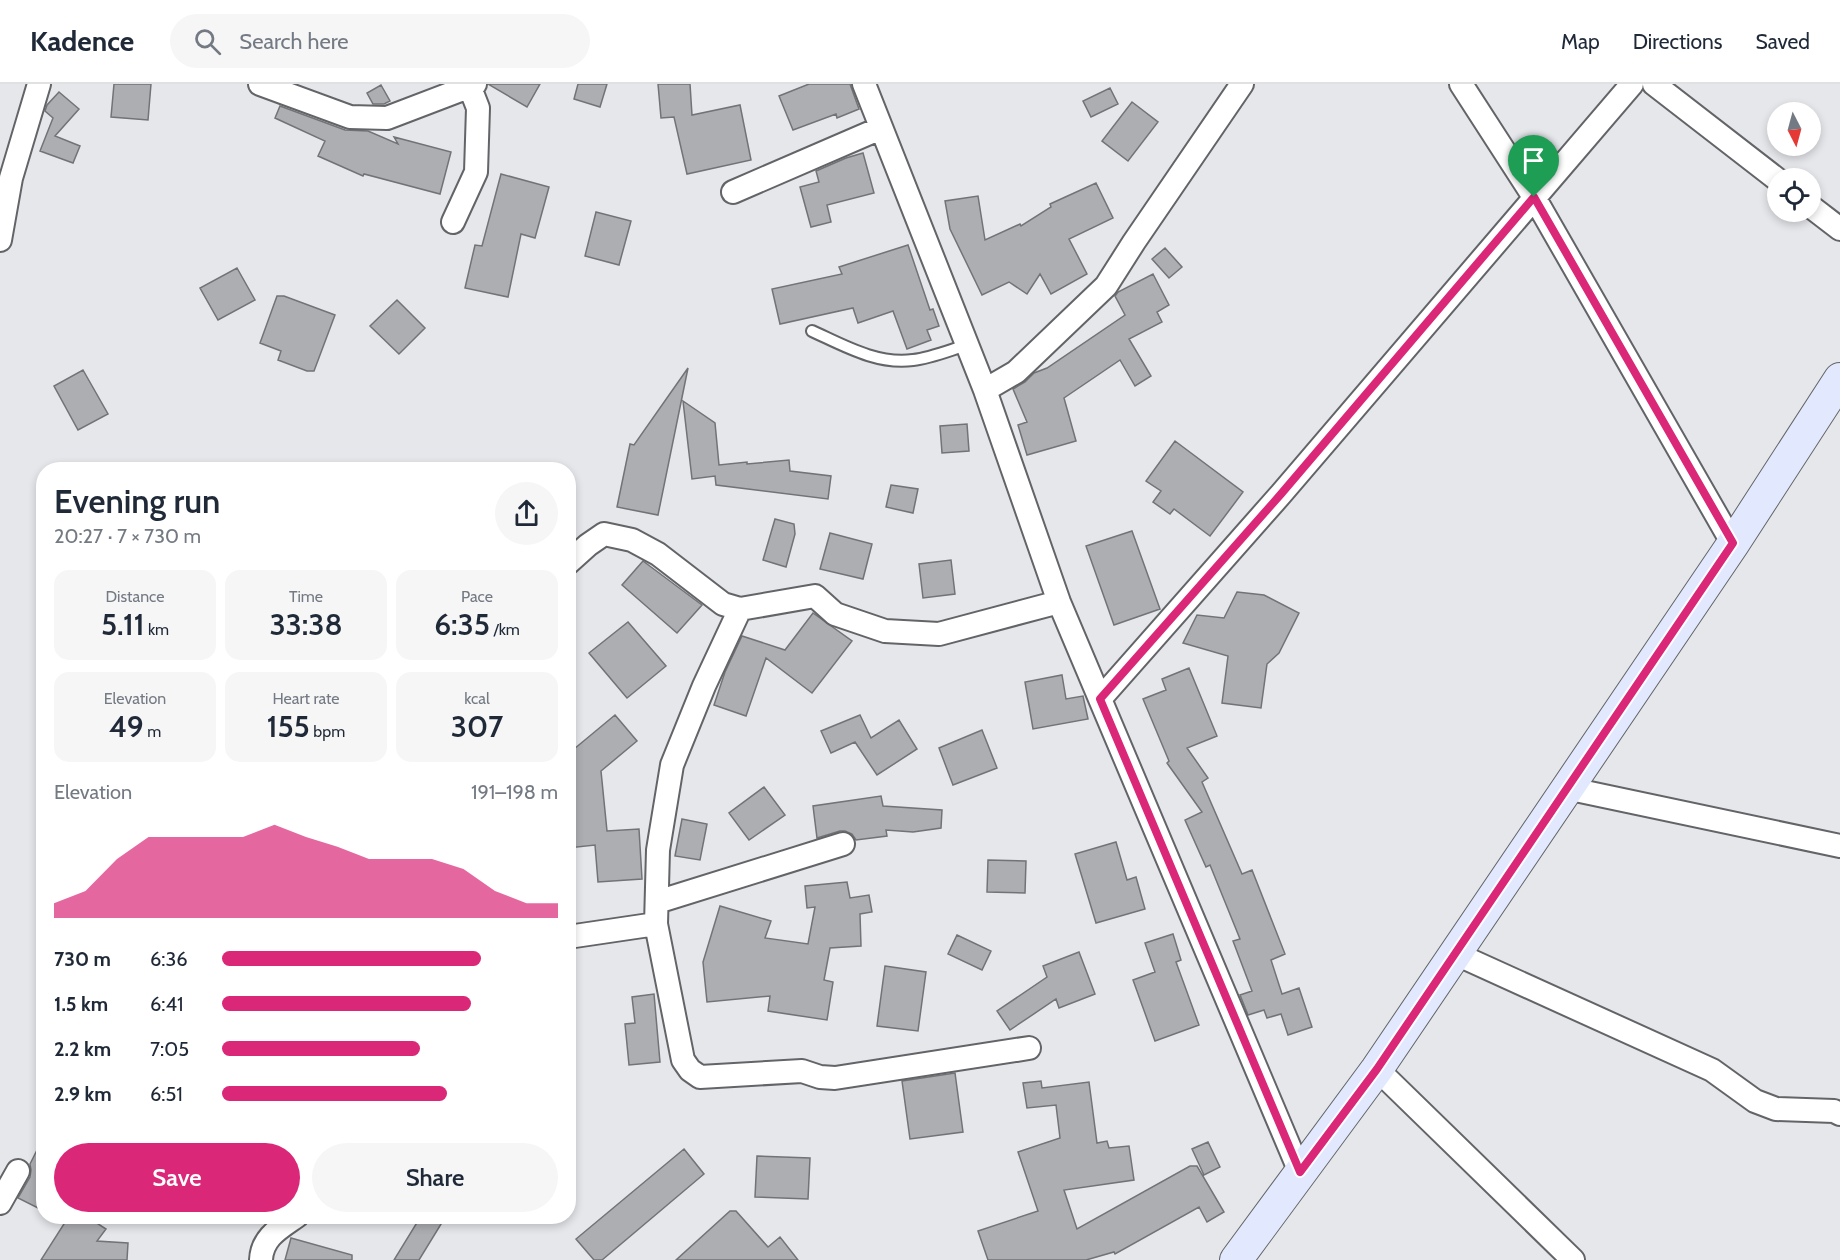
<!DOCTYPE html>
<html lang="en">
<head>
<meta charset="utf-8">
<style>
	body { margin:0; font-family:Cabin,sans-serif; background:#f6f6f7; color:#1f2937; height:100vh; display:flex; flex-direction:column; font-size:22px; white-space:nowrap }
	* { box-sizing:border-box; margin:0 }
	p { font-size:20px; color:#747a83 }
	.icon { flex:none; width:33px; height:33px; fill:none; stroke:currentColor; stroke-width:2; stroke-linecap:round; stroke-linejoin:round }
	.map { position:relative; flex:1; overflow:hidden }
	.drawer { position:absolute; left:36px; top:378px; width:540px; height:762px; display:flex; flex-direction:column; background:#fff; border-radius:24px; box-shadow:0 3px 9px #0003 }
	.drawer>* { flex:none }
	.needle { width:39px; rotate:174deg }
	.controls { position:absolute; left:1767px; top:18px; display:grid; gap:12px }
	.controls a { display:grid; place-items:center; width:54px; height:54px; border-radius:50%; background:#fff; box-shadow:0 3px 9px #0003; font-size:30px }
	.pin { position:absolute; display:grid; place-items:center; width:51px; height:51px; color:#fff; margin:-62px -26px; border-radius:50% 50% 50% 0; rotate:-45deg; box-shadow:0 0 6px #0007 }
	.pin .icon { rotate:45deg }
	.round { display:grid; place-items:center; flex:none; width:63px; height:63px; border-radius:32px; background:#f6f6f7 }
	.overview { display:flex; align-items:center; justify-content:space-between; height:102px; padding:0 18px }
	h1 { font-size:33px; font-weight:600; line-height:45px }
	.metrics { display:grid; grid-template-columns:repeat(3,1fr); gap:9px; height:102px; padding:6px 18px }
	.metrics div { display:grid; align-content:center; border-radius:15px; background:#f6f6f7; text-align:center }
	.metrics b { font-size:30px; font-weight:600 }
	.metrics small { font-size:16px; font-weight:400 }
	.metrics p { font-size:16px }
	.chart { height:168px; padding:12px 18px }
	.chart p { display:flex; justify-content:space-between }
	.chart svg { width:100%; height:108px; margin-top:6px; fill:#db2777; opacity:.7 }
	.primary-button { display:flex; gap:12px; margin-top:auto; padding:12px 18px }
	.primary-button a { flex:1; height:69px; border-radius:36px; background:#db2777; color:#fff; font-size:24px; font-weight:600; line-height:69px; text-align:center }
	.primary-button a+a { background:#f6f6f7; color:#1f2937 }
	ul { padding:0 18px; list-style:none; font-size:20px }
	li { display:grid; grid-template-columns:96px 72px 1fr; align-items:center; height:45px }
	li i { height:15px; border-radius:8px; background:#db2777 }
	header { display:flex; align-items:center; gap:36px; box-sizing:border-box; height:84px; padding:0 30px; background:#fff; border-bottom:2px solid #e0e1e3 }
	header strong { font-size:28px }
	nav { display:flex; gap:33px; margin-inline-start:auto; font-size:21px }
	.search { width:420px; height:54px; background:#f6f6f7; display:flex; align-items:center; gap:15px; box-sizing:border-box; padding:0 21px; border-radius:33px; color:#747a83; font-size:22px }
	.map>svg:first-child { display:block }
	.building { fill:#adaeb1; stroke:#727376; stroke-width:1.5 }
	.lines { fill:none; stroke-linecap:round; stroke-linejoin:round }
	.lane-casing { stroke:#636467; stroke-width:14 }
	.street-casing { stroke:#636467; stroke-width:26 }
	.secondary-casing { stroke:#636467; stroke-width:34 }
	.lane { stroke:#fff; stroke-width:10 }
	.street { stroke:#fff; stroke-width:22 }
	.secondary { stroke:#e2e9fe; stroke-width:32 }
	.route-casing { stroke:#fff; stroke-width:12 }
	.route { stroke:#db2777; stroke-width:8 }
</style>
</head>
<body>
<header>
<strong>Kadence</strong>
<div class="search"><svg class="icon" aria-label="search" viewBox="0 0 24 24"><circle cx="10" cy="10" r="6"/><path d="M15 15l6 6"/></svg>Search here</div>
<nav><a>Map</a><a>Directions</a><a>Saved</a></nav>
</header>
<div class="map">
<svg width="1840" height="1176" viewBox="0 0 1840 1176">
	<rect width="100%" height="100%" fill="#e6e7eb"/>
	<path class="building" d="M114,0H151L148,36L111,33Z
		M488,0H540L527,23Z
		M578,0H607L600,23L574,15Z
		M658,0H690L692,31L740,21L751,76L687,90L674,33L661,34Z
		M809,0H850L859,25L837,34L836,30L793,46L779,12Z
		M381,1L390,17L384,20H373L367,9Z
		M1110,4L1118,20L1091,33L1083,17Z
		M59,8L79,25L55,52L80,62L73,79L40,67L53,34L45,27L47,21Z
		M1132,18L1158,38L1128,77L1102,57Z
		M280,22L345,46L368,47L398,60L394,53L451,68L440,110L364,90L363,92L318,72L325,57L275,34Z
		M863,69L874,109L827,121L831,138L811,143L800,103L819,98L816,87L846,74Z
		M501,90L549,103L535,154L521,150L508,213L465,204L475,161L482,162Z
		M1096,99L1113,134L1069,155L1087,190L1051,210L1040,190L1027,210L1009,198L982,211L950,145L945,117L978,112L985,156L1020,140L1021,142L1051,123L1050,120Z
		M596,128L631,137L619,181L585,172Z
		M908,161L930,226L933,225L939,242L927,246L931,256L907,265L893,227L858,239L853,224L780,240L772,205L842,190L839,183Z
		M1165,164L1182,183L1169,194L1152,175Z
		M237,184L255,216L218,236L200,204Z
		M1153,190L1169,221L1157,228L1162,238L1129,255L1151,292L1135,302L1120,276L1064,314L1076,357L1027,371L1018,341L1027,338L1013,305L1025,298L1034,289L1047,284L1125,231L1115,212L1118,208Z
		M277,212H284L335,231L314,287H307L278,276L281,267L260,259Z
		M397,216L425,244L399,270L370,242Z
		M688,284L658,431L617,423L630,360L634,361Z
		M83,286L108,330L78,346L54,302Z
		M683,317L715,339L719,381L747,378V380L789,376L790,387L831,392L828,415L716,401L715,392L692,395Z
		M967,340L969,367L942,369L940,342Z
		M1175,357L1243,408L1210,452L1174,425L1170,430L1153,418L1161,407L1146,397Z
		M891,401L918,405L913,429L886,423Z
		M775,435L794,440L795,450L786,483L763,476Z
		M1132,447L1160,525L1114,541L1086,462Z
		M830,449L872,460L863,495L820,485Z
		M951,476L955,510L923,514L919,480Z
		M643,477L702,521L677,549L622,501Z
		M1237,508L1264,511L1299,529L1279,569L1267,580L1261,624L1222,619L1228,572L1183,559L1197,531L1224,534Z
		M813,529L852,557L812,609L766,574L746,632L714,621L725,588L742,552L785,566Z
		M628,538L666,582L627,614L589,569Z
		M1189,584L1217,652L1187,664L1208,694L1202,698L1242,790L1252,786L1285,870L1271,876L1282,910L1299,904L1312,943L1288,951L1281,930L1267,934L1264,926L1248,931L1240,911L1252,907L1233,857L1240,855L1210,781L1206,783L1185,736L1202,728L1167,679L1169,677L1143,615L1166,606L1162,595Z
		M1062,591L1066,615L1083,612L1088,635L1033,645L1025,598Z
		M615,631L637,657L601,687L607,747L639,745L642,795L598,798L595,761L568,764V670Z
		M860,631L871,654L899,636L917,665L877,691L855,658L831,669L821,647Z
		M982,646L997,684L953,701L939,664Z
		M764,703L785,731L749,756L729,729Z
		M881,712L883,722L942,726L941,744L913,748L886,746L887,752L856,756L852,750L845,747H840L817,754L813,722Z
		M682,735L707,740L700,776L675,772Z
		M1116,758L1127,796L1136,793L1145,825L1096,839L1075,770Z
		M988,776L1026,777L1025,809L987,808Z
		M847,798L850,814L869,811L872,828L860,830L861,862L830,864L824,896L833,898L827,936L768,927L770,912L707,918L703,878L720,822L771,837L765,854L808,860L815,823L807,824L805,802Z
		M1173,850L1181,876L1176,878L1199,941L1155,957L1133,896L1155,888L1145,859Z
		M957,851L991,867L982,886L948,870Z
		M1079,868L1095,910L1059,924L1056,915L1010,946L997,927L1047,893L1043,882Z
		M885,882L926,888L918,947L877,942Z
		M654,910L660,978L629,981L625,940L635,939L632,913Z
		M955,989L963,1048L910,1055L902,997Z
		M1041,997L1042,1004L1089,998L1097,1059L1107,1057L1109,1064L1129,1062L1134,1096L1064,1106L1077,1145L1190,1082H1197L1224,1128L1207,1138L1199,1123L1115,1170L1114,1168L1086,1176H988L978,1147L1038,1127L1018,1068L1060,1054L1056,1021L1027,1024L1023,999Z
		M44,1052V1127L18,1114L30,1093L31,1086L30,1080Z
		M1208,1058L1220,1083L1204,1091L1192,1065Z
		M684,1065L704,1090L602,1176H594L576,1155Z
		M757,1072L810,1074L808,1115L755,1113Z
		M730,1127H736L768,1163L780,1153L798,1176H676Z
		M69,1132H86L106,1145L97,1157L128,1159L127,1176H41Z
		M421,1132H446L419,1176H394Z
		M291,1154L352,1171V1176H285Z"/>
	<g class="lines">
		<defs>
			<path id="lane" d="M812,247C843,261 877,281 913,276C931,274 950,266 967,261"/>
			<path id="street" d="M260,0L350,33L387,34L463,5L471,6L475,0
				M864,0L985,306L1059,518L1300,1088
				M1461,0L1534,113L1733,460
				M1654,0L1778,96
				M733,108L881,44
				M1810,122L1840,145
				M453,138L476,88L478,24L471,6
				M0,156L11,94L39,0
				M985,306L1016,288L1106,202L1134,158L1242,0
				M568,479L588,461L604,450L632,456L658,470L723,520L740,525L815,512L835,530L885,547L939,550L1059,518
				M740,525L704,602L672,681L658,766L656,840L683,976L690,986L700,993L802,987L820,993L835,994L1029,964
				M1100,615L1281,410L1632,0
				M1566,704L1840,762
				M657,818L843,760
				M568,853L656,840
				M1454,869L1712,986L1755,1017L1776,1025L1834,1027L1840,1030
				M1377,985L1573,1176
				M0,1119L18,1087
				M261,1176C262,1153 280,1144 297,1132"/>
			<path id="secondary" d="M1236,1176L1377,985L1733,460L1840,295"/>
		</defs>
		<use href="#lane" class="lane-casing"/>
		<use href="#street" class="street-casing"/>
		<use href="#secondary" class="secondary-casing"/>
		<use href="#lane" class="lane"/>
		<use href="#street" class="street"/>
		<use href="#secondary" class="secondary"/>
	</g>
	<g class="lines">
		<defs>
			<path id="route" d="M1534,113L1733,459L1377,985L1300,1088L1100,615L1281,410Z"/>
		</defs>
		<use href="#route" class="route-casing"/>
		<use href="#route" class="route"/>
	</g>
</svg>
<div class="controls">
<a><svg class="needle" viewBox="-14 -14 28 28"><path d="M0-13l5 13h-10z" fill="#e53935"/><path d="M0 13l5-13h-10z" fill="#747a83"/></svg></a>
<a><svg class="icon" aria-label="locate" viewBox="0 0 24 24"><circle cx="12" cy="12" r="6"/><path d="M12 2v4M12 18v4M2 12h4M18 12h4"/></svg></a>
</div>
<div class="pin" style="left:1534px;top:113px;background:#1e9e55"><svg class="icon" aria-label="arrive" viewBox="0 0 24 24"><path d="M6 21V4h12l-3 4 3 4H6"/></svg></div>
<section class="drawer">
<div class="overview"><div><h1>Evening run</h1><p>20:27 · 7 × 730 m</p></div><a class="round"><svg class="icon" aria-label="share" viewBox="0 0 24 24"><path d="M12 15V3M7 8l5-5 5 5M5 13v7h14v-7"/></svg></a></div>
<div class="metrics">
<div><p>Distance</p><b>5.11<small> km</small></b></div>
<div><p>Time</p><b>33:38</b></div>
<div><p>Pace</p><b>6:35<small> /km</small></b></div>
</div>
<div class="metrics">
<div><p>Elevation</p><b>49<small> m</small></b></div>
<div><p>Heart rate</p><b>155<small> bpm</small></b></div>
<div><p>kcal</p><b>307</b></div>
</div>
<div class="chart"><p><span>Elevation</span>191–198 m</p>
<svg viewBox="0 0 160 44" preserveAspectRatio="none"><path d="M0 44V38L10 33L20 20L30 11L40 11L50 11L60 11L70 6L80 11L90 15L100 20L110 20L120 20L130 24L140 33L150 38L160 38V44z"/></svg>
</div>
<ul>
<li><b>730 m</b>6:36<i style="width:77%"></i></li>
<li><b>1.5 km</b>6:41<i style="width:74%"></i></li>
<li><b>2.2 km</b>7:05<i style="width:59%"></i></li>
<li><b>2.9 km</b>6:51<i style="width:67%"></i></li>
</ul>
<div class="primary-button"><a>Save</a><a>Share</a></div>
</section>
</div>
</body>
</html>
